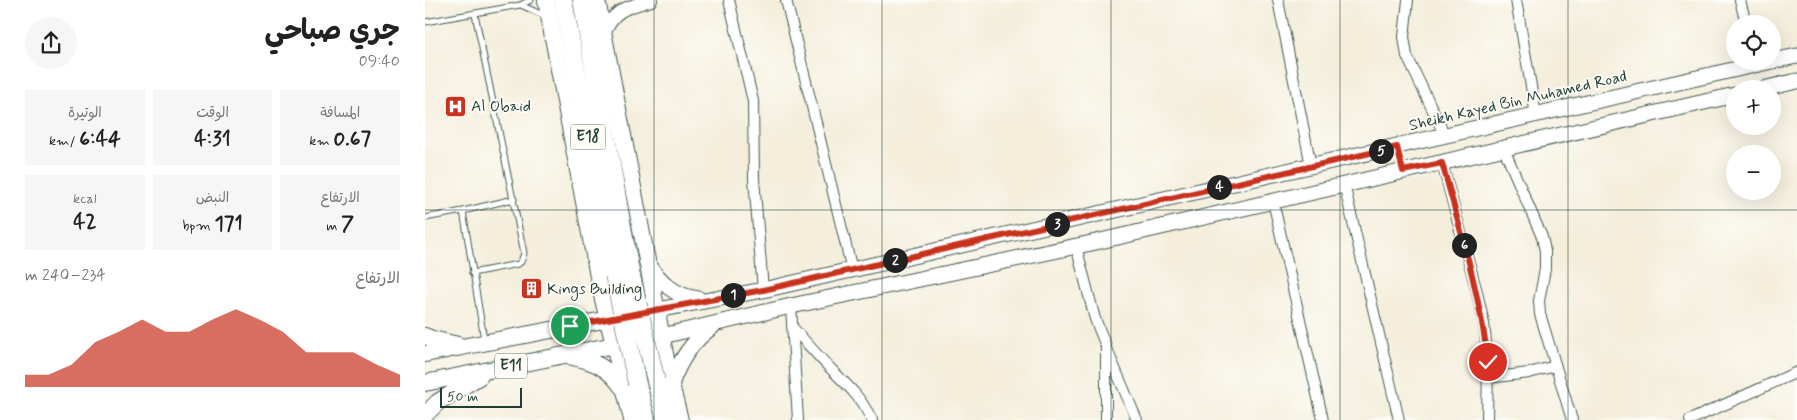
<!DOCTYPE html>
<html lang="ar">
<head>
<meta charset="utf-8">
<style>
	body { margin:0; font-family:Mynerve,"Playpen Sans Arabic",sans-serif; background:#f6f6f6; color:#222; direction:rtl; height:100vh; display:flex; flex-direction:column; font-size:19px; white-space:nowrap }
	* { box-sizing:border-box; margin:0 }
	p { font-size:16px; color:#767676 }
	.icon { flex:none; width:28px; height:28px; fill:none; stroke:currentColor; stroke-width:2; stroke-linecap:round; stroke-linejoin:round }
	.map { position:relative; flex:1; overflow:hidden; direction:ltr }
	.drawer { display:flex; flex-direction:column; background:#fff; width:425px }
	.drawer>* { flex:none }
	.fabs { position:absolute; left:1301px; top:15px; display:grid; gap:10px }
	.fabs a { display:grid; place-items:center; width:55px; height:55px; border-radius:50%; background:#fff; box-shadow:0 5px 20px #0002; font-size:25px }
	.scale { position:absolute; left:15px; bottom:12px; width:82px; box-sizing:border-box; padding-left:5px; border:2px solid #1f3d34; border-top:0; font-size:14px; line-height:18px; white-space:nowrap; color:#1f3d34; -webkit-text-stroke:4px #fdfcf7; paint-order:stroke }
	.pin { position:absolute; display:grid; place-items:center; width:42px; height:42px; color:#fff; margin:-21px; border:2px solid #fff; border-radius:50%; box-shadow:0 1px 5px #0007 }
	.km { position:absolute; width:25px; height:25px; margin:-12px; border-radius:50%; background:#222; color:#fff; font-size:14px; line-height:25px; text-align:center }
	.round { display:grid; place-items:center; flex:none; width:52px; height:52px; border-radius:26px; background:#f6f6f6 }
	.headline { display:flex; align-items:center; justify-content:space-between; height:85px; padding:0 25px }
	h1 { font-size:28px; font-weight:700; line-height:38px }
	.metrics { display:grid; grid-template-columns:repeat(3,1fr); gap:8px; height:85px; padding:5px 25px }
	.metrics div { display:grid; align-content:center; border-radius:0px; background:#f6f6f6; text-align:center }
	.metrics b { font-size:21px; font-weight:700 }
	.metrics small { font-size:14px; font-weight:400 }
	.metrics p { font-size:14px }
	.chart { height:140px; padding:10px 25px }
	.chart p { display:flex; justify-content:space-between }
	.chart svg { width:100%; height:90px; margin-top:5px; fill:#c8321e; opacity:.7 }
	main { display:flex; flex:1; min-height:0 }
	.map>svg:first-child { display:block }
	.lines { fill:none; stroke-linecap:round; stroke-linejoin:round }
	.service-casing { stroke:#3f584d; stroke-width:7 }
	.minor-casing { stroke:#3f584d; stroke-width:12 }
	.tertiary-casing { stroke:#3f584d; stroke-width:14 }
	.secondary-casing { stroke:#3f584d; stroke-width:17 }
	.primary-casing { stroke:#3f584d; stroke-width:18 }
	.trunk-casing { stroke:#3f584d; stroke-width:19 }
	.service { stroke:#fff; stroke-width:5 }
	.minor { stroke:#fff; stroke-width:10 }
	.tertiary { stroke:#fff; stroke-width:12 }
	.secondary { stroke:#fff; stroke-width:15 }
	.primary { stroke:#fff; stroke-width:16 }
	.trunk { stroke:#fff; stroke-width:18 }
	.trunk-bridge-casing { stroke:#3f584d; stroke-width:19; stroke-linecap:butt }
	.trunk-bridge { stroke:#fff; stroke-width:18 }
	.route-casing { stroke:#fff; stroke-width:10 }
	.route { stroke:#c8321e; stroke-width:6 }
	.grid { fill:none; stroke:#1f3d34; stroke-width:1; stroke-opacity:0.55 }
	.labels { text-anchor:middle; dominant-baseline:central; stroke-width:4; stroke-linejoin:round; paint-order:stroke }
	.shield { fill:#fdfcf7; stroke:#62766e; stroke-width:1 }
	.shield-label { font-size:15px; font-weight:bold; fill:#1f3d34 }
	.street-label { font-size:16px; fill:#1f3d34; stroke:#fdfcf7 }
	.poi-label { font-size:16px; fill:#1f3d34; stroke:#fdfcf7; text-anchor:start }
</style>
</head>
<body>
<main>
<div class="map">
<svg width="1372" height="420" viewBox="0 0 1372 420">
	<rect width="100%" height="100%" fill="#fdfcf7"/>
	<filter id="ink" filterUnits="userSpaceOnUse"><feTurbulence type="fractalNoise" baseFrequency=".02" numOctaves="2"/><feDisplacementMap in="SourceGraphic" scale="10" xChannelSelector="R" yChannelSelector="G"/><feConvolveMatrix kernelMatrix="1 2 1 2 8 2 1 2 1" color-interpolation-filters="sRGB"/></filter>
	<filter id="wash" filterUnits="userSpaceOnUse"><feTurbulence type="fractalNoise" baseFrequency=".0096" numOctaves="4" result="noise"/><feDisplacementMap in="SourceGraphic" scale="20" xChannelSelector="R" yChannelSelector="G"/><feGaussianBlur stdDeviation="1.12" result="paint"/><feColorMatrix in="noise" values="0 0 0 0 0 0 0 0 0 0 0 0 0 0 0 0 0 1.4 0 .05"/><feComposite in="paint" operator="in"/></filter>
	<g filter="url(#wash)">
		<rect width="100%" height="100%" fill="#f4eedb"/>
	</g>
	<g filter="url(#ink)">
		<g class="lines">
			<defs>
				<path id="service" d="M96,5L120,16
					M0,22L95,5L106,0
					M38,211L59,339
					M0,218L38,211L89,199
					M47,273L93,264L96,262L99,253L50,14"/>
				<path id="minor" d="M304,0L328,101L329,179L338,290
					M361,0L427,270
					M853,0L886,166
					M983,0L979,37L982,56L1020,136
					M1091,0L1111,115
					M1315,0L1321,24
					M1079,149L1117,237L1120,251V269L1114,301L1115,314L1147,420
					M1017,163L1052,292L1059,324L1063,362L1062,420
					M919,184L974,420
					M848,201L898,420
					M651,246L670,319L681,346V420
					M366,306L373,420
					M367,327C380,341 392,355 405,368C424,387 434,395 447,420
					M683,352L712,420
					M1063,378L1104,373L1130,366
					M1265,420L1372,372"/>
				<path id="tertiary" d="M179,35C187,9 203,7 226,0"/>
				<path id="secondary" d="M1348,61L1372,56
					M1338,89L1372,81
					M222,262C235,282 250,297 274,299
					M232,310L338,290L1347,61
					M237,336L366,306L671,242L1310,95
					M246,385C254,361 266,342 287,327"/>
				<path id="primary" d="M121,0L175,287L207,420
					M172,0L246,385L255,420
					M0,336L7,339L33,345
					M0,354L194,317
					M147,357C169,361 184,368 197,387
					M0,383L199,343
					M0,415L13,402L55,376"/>
				<path id="trunk" d="M138,0L189,275
					M157,0L205,272
					M231,381L241,420
					M212,384L221,420"/>
			</defs>
			<use href="#service" class="service-casing"/>
			<use href="#minor" class="minor-casing"/>
			<use href="#tertiary" class="tertiary-casing"/>
			<use href="#secondary" class="secondary-casing"/>
			<use href="#primary" class="primary-casing"/>
			<use href="#trunk" class="trunk-casing"/>
			<use href="#service" class="service"/>
			<use href="#minor" class="minor"/>
			<use href="#tertiary" class="tertiary"/>
			<use href="#secondary" class="secondary"/>
			<use href="#primary" class="primary"/>
			<use href="#trunk" class="trunk"/>
			<defs>
				<path id="trunk-bridge" d="M205,272L231,381
					M189,275L212,384"/>
			</defs>
			<use href="#trunk-bridge" class="trunk-bridge-casing"/>
			<use href="#trunk-bridge" class="trunk-bridge"/>
		</g>
	</g>
	<g class="lines" filter="url(#ink)">
		<defs>
			<path id="route" d="M145,326L338,290L972,147L978,171L1017,163C1035,229 1055,294 1063,362"/>
		</defs>
		<use href="#route" class="route-casing"/>
		<use href="#route" class="route"/>
	</g>
	<path class="grid" d="M229,0V420M457,0V420M686,0V420M915,0V420M1143,0V420M0,210H1372"/>
	<defs>
		<symbol id="hospital-square" viewBox="-11 -11 22 22"><rect x="-9" y="-9" width="18" height="18" rx="4" fill="#c8321e" stroke="#fdfcf7"/><path d="M-5-5h3v3.5h4V-5h3V5h-3V1.5h-4V5h-3Z" fill="#fff"/></symbol>
		<symbol id="building-square" viewBox="-11 -11 22 22"><rect x="-9" y="-9" width="18" height="18" rx="4" fill="#c8321e" stroke="#fdfcf7"/><path d="M-4-6H4V6H1V3H-1V6H-4ZM-2.5-4.3h1.7v1.8h-1.7ZM.8-4.3h1.7v1.8H.8ZM-2.5-1h1.7V.8h-1.7ZM.8-1h1.7V.8H.8Z" fill="#fff"/></symbol>
	</defs>
	<g fill-rule="evenodd">
		<use href="#hospital-square" x="18" y="94" width="25" height="25"/>
		<use href="#building-square" x="94" y="276" width="25" height="25"/>
	</g>
	<g class="labels">
		<g class="shield">
			<rect x="145.5" y="124.5" width="35" height="25" rx="4"/>
			<rect x="70" y="353.5" width="32" height="25" rx="4"/>
		</g>
		<g class="shield-label">
			<text x="163" y="137">E18</text>
			<text x="86" y="366">E11</text>
		</g>
		<g class="street-label">
			<text transform="translate(1093 101) rotate(-13)">Sheikh Kayed Bin Muhamed Road</text>
		</g>
		<g class="poi-label">
			<text x="46" y="106">Al Obaid</text>
			<text x="122" y="289">Kings Building</text>
		</g>
	</g>
</svg>
<div class="fabs">
<a><svg class="icon" aria-label="locate" viewBox="0 0 24 24"><circle cx="12" cy="12" r="6"/><path d="M12 2v4M12 18v4M2 12h4M18 12h4"/></svg></a>
<a>+</a>
<a>−</a>
</div>
<div class="scale">50 m</div>
<div class="pin" style="left:145px;top:326px;background:#1e9e55"><svg class="icon" aria-label="arrive" viewBox="0 0 24 24"><path d="M6 21V4h12l-3 4 3 4H6"/></svg></div>
<div class="pin" style="left:1063px;top:362px;background:#d93025"><svg class="icon" aria-label="check" viewBox="0 0 24 24"><path d="M5 12l5 5 9-10"/></svg></div>
<b class="km" style="left:308px;top:295px">1</b>
<b class="km" style="left:470px;top:260px">2</b>
<b class="km" style="left:632px;top:224px">3</b>
<b class="km" style="left:794px;top:187px">4</b>
<b class="km" style="left:956px;top:151px">5</b>
<b class="km" style="left:1039px;top:245px">6</b>
</div>
<section class="drawer">
<div class="headline"><div><h1>جري صباحي</h1><p>09:40</p></div><a class="round"><svg class="icon" aria-label="share" viewBox="0 0 24 24"><path d="M12 15V3M7 8l5-5 5 5M5 13v7h14v-7"/></svg></a></div>
<div class="metrics">
<div><p>المسافة</p><b>0.67<small> km</small></b></div>
<div><p>الوقت</p><b>4:31</b></div>
<div><p>الوتيرة</p><b>6:44<small> /km</small></b></div>
</div>
<div class="metrics">
<div><p>الارتفاع</p><b>7<small> m</small></b></div>
<div><p>النبض</p><b>171<small> bpm</small></b></div>
<div><p>kcal</p><b>42</b></div>
</div>
<div class="chart"><p><span>الارتفاع</span>234–240 m</p>
<svg viewBox="0 0 160 44" preserveAspectRatio="none"><path d="M0 44V38L10 38L20 33L30 22L40 17L50 11L60 17L70 17L80 11L90 6L100 11L110 17L120 27L130 27L140 27L150 33L160 38V44z"/></svg>
</div>
</section>
</main>
</body>
</html>
